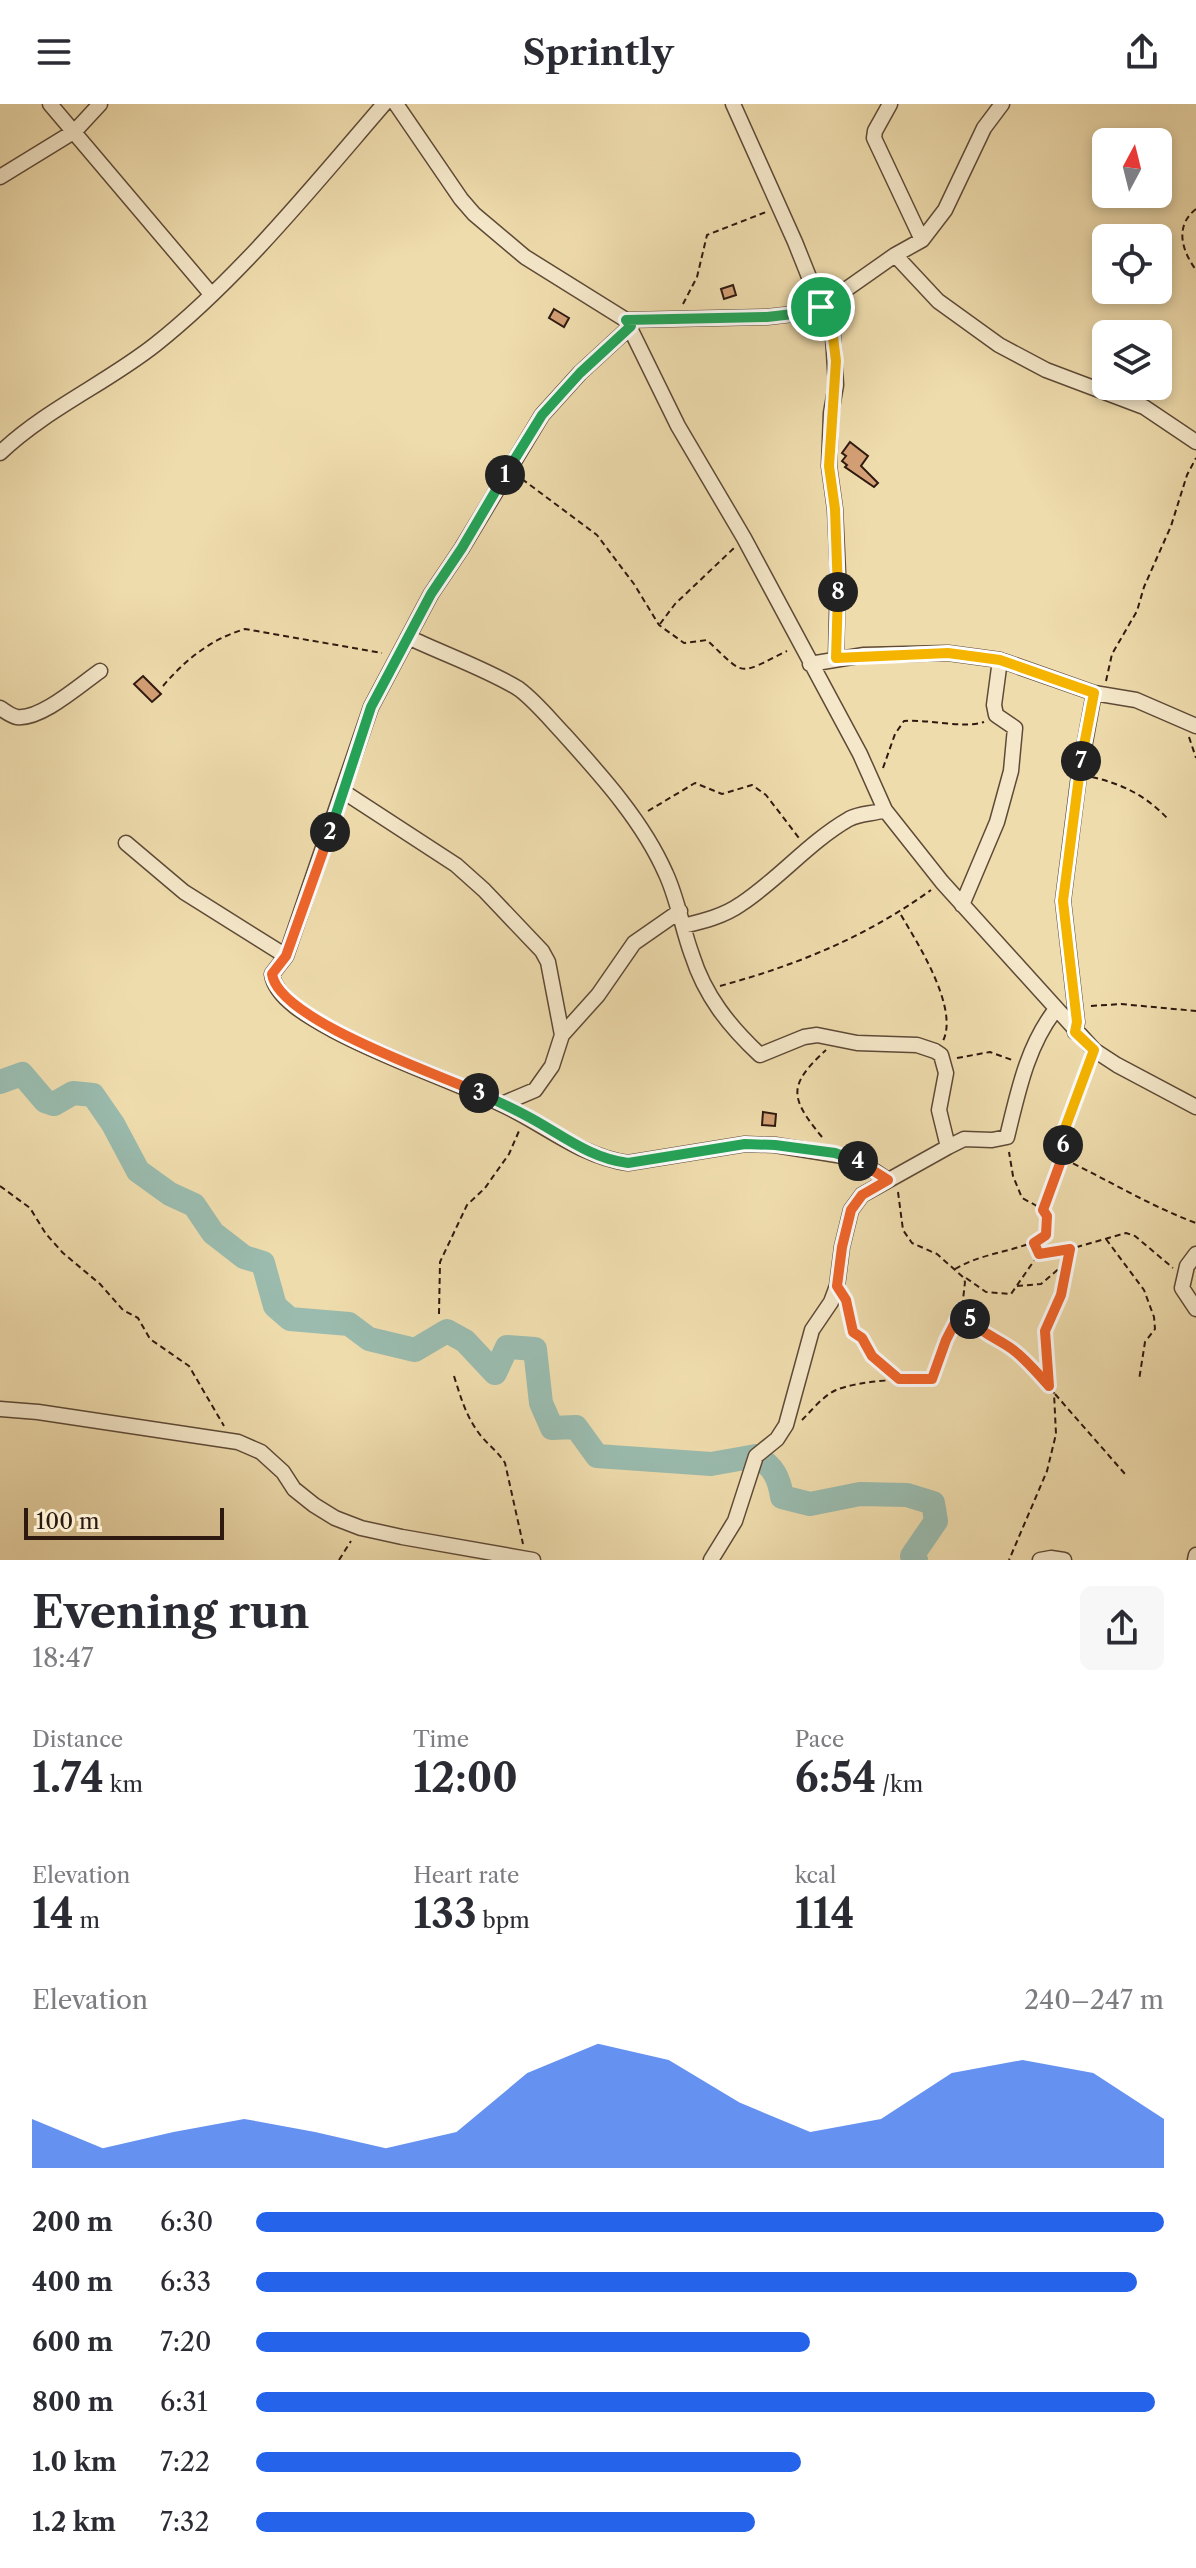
<!DOCTYPE html>
<html lang="en">
<head>
<meta charset="utf-8">
<style>
	body { margin:0; font-family:"Libre Caslon Text",serif; background:#f7f7f7; color:#2b2b33; height:100vh; display:flex; flex-direction:column; font-size:30px; white-space:nowrap }
	* { box-sizing:border-box; margin:0 }
	p { font-size:26px; color:#7c7c81 }
	.icon { flex:none; width:44px; height:44px; fill:none; stroke:currentColor; stroke-width:2; stroke-linecap:round; stroke-linejoin:round }
	.map { position:relative; height:1456px; overflow:hidden }
	.sheet { display:flex; flex-direction:column; background:#fff; flex:1 }
	.sheet>* { flex:none }
	.needle { width:52px; rotate:7deg }
	.controls { position:absolute; left:1092px; top:24px; display:grid; gap:16px }
	.controls a { display:grid; place-items:center; width:80px; height:80px; border-radius:12px; background:#fff; box-shadow:0 4px 12px #0003; font-size:40px }
	.scale { position:absolute; left:24px; bottom:20px; width:200px; box-sizing:border-box; padding-left:8px; border:4px solid #2e1910; border-top:0; font-size:22px; line-height:28px; white-space:nowrap; color:#2e1910; -webkit-text-stroke:6px #f5e8ca; paint-order:stroke }
	.pin { position:absolute; display:grid; place-items:center; width:68px; height:68px; color:#fff; margin:-34px; border:4px solid #fff; border-radius:50%; box-shadow:0 2px 8px #0007 }
	.km { position:absolute; width:40px; height:40px; margin:-20px; border-radius:50%; background:#222; color:#fff; font-size:22px; line-height:40px; text-align:center }
	.round { display:grid; place-items:center; flex:none; width:84px; height:84px; border-radius:12px; background:#f7f7f7 }
	.head { display:flex; align-items:center; justify-content:space-between; height:136px; padding:0 32px }
	h1 { font-size:44px; font-weight:700; line-height:60px }
	.metrics { display:grid; grid-template-columns:repeat(3,1fr); gap:12px; height:136px; padding:8px 32px }
	.metrics div { display:grid; align-content:center }
	.metrics b { font-size:40px; font-weight:700 }
	.metrics small { font-size:22px; font-weight:400 }
	.metrics p { font-size:22px }
	.chart { height:224px; padding:16px 32px }
	.chart p { display:flex; justify-content:space-between }
	.chart svg { width:100%; height:144px; margin-top:8px; fill:#2563eb; opacity:.7 }
	ul { padding:0 32px; list-style:none; font-size:26px }
	li { display:grid; grid-template-columns:128px 96px 1fr; align-items:center; height:60px }
	li i { height:20px; border-radius:10px; background:#2563eb }
	header { display:flex; justify-content:space-between; align-items:center; height:104px; padding:0 32px; background:#fff; font-size:36px; font-weight:700 }
	.map>svg:first-child { display:block }
	.lines { fill:none; stroke-linecap:round; stroke-linejoin:round }
	.river { stroke:#9abbae; stroke-width:24 }
	.building { fill:#d49f74; stroke:#2e1910; stroke-width:2 }
	.minor-casing { stroke:#5e4a37; stroke-width:17 }
	.path { stroke:#2e1910; stroke-width:2; stroke-dasharray:6 4; stroke-linecap:butt }
	.minor { stroke:#f5e8ca; stroke-width:14 }
	.split-1-casing { stroke:#fff; stroke-width:16 }
	.split-2-casing { stroke:#fff; stroke-width:16 }
	.split-3-casing { stroke:#fff; stroke-width:16 }
	.split-4-casing { stroke:#fff; stroke-width:16 }
	.split-5-casing { stroke:#fff; stroke-width:16 }
	.split-6-casing { stroke:#fff; stroke-width:16 }
	.split-7-casing { stroke:#fff; stroke-width:16 }
	.split-8-casing { stroke:#fff; stroke-width:16 }
	.split-9-casing { stroke:#fff; stroke-width:16 }
	.split-1 { stroke:#22a559; stroke-width:10 }
	.split-2 { stroke:#22a559; stroke-width:10 }
	.split-3 { stroke:#f0652b; stroke-width:10 }
	.split-4 { stroke:#22a559; stroke-width:10 }
	.split-5 { stroke:#f0652b; stroke-width:10 }
	.split-6 { stroke:#f0652b; stroke-width:10 }
	.split-7 { stroke:#f5b400; stroke-width:10 }
	.split-8 { stroke:#f5b400; stroke-width:10 }
	.split-9 { stroke:#f5b400; stroke-width:10 }
</style>
</head>
<body>
<header><svg class="icon" aria-label="menu" viewBox="0 0 24 24"><path d="M4 6h16M4 12h16M4 18h16"/></svg>Sprintly<svg class="icon" aria-label="share" viewBox="0 0 24 24"><path d="M12 15V3M7 8l5-5 5 5M5 13v7h14v-7"/></svg></header>
<div class="map">
<svg width="1196" height="1456" viewBox="0 0 1196 1456">
	<rect width="100%" height="100%" fill="#efdcad"/>
	<filter id="stains"><feTurbulence type="fractalNoise" baseFrequency=".0025" numOctaves="4"/><feColorMatrix values="0 0 0 0 .2 0 0 0 0 .09 0 0 0 0 .02 0 0 0 .5 -.17"/></filter>
	<radialGradient id="worn" r=".72"><stop offset=".6" stop-color="#630" stop-opacity="0"/><stop offset="1" stop-color="#630" stop-opacity=".3"/></radialGradient>
	<g class="lines">
		<path class="river" d="M0,978L22,970L45,997L54,1000L73,989L93,991L113,1020L138,1067L170,1090L194,1101L213,1129L244,1153L263,1159L275,1202L290,1215L349,1220L369,1235L415,1246L447,1227L465,1237L495,1269L507,1243L535,1245L541,1299L552,1324L576,1323L597,1352L711,1360L756,1352C773,1362 779,1373 782,1393L810,1400L860,1390L907,1391L933,1399L936,1417L912,1452L916,1456"/>
	</g>
	<path class="building" d="M733,181L736,191L724,195L721,185Z
		M554,205L569,214L564,223L549,214Z
		M850,338L868,352L861,362L878,379L874,383L845,363L847,361L842,357L846,352L842,349Z
		M143,572L161,590L152,598L134,580Z
		M763,1008L776,1010L775,1022L762,1021Z"/>
	<g class="lines">
		<defs>
			<path id="minor" d="M50,0L211,190
				M396,0L461,95L474,110L525,153L626,216L678,322L744,434L860,650L885,706L942,778L1094,946L1117,961L1196,1003
				M733,0L795,138L833,233L836,281L831,309L829,362L835,405L838,469L836,554
				M890,0L875,27L874,34L922,136
				M0,73L75,27L100,0
				M895,151L938,197L999,241L1046,266L1144,303L1196,338
				M626,216L767,213L802,209L821,203L895,151L922,136L945,106L984,24L1002,0
				M631,222L580,269L542,311L462,444L431,490L371,603L286,852L272,870C275,895 313,915 333,926C387,955 446,974 501,1000C543,1019 581,1053 628,1059L745,1040L775,1041L855,1054L888,1076
				M0,349C46,305 107,279 156,240C239,174 315,80 384,0
				M408,533C441,549 489,566 519,585C535,597 548,613 562,628C600,670 643,717 666,770C678,796 682,824 692,851C705,892 729,922 760,951L804,933L817,931L857,939L917,941L935,947L941,951L946,969L939,1006L948,1043
				M810,560L864,551L948,549L1000,556L1094,589L1136,596L1196,622
				M0,604C5,607 11,612 17,613C41,616 81,580 100,567
				M344,688L456,761L484,786L542,847L548,858L562,931
				M126,739L184,788L286,852
				M962,801L997,718L1011,667L1015,624L996,611L994,601L1000,556
				M683,822C704,817 724,812 741,800C779,775 809,738 849,715C860,709 873,710 885,706
				M1075,928L1077,918L1063,797L1079,671L1094,589
				M502,1000L535,986L552,962L562,931L598,891L634,839L680,807
				M1196,1150L1187,1162L1182,1184L1196,1205
				M0,1305L38,1308L238,1338L261,1348L283,1368L294,1385L314,1401L335,1414L361,1424L402,1433L533,1456
				M711,1456L735,1417L756,1352L777,1335L786,1321L812,1226L831,1198L837,1182L842,1143L851,1106L862,1091L948,1043L964,1035L992,1036L1007,1033C1018,988 1027,942 1056,905
				M1040,1456L1051,1454L1064,1456
				M1195,1456L1196,1451"/>
		</defs>
		<use href="#minor" class="minor-casing"/>
		<path class="path" d="M1196,105C1174,122 1182,147 1196,166
			M683,200L697,173L707,131L766,108
			M522,375L597,431L634,480L659,521L684,539L707,536C747,574 737,571 787,547
			M660,520L675,500L734,444
			M1106,577L1112,550L1137,507L1144,483L1171,422L1187,371L1196,354
			M163,582C185,556 211,535 245,525L382,549
			M1189,633L1196,654
			M883,664L895,630L904,617C929,615 964,625 984,618
			M1092,673C1122,680 1145,691 1167,714
			M648,707L695,679L722,690L752,681L766,691L799,734
			M901,811C918,840 959,904 943,937
			M720,882C797,861 866,833 931,786
			M1091,902L1121,900L1196,907
			M957,954L990,948L1012,956
			M822,1033C789,993 788,981 826,946
			M1064,1055C1108,1076 1150,1102 1196,1119
			M0,1082L30,1104L46,1130L63,1149L100,1180L123,1206L138,1214L150,1235L189,1262L224,1322
			M898,1088L903,1126L912,1139L937,1150L963,1173L965,1178L962,1205L980,1228L1008,1241L1024,1254L1054,1289L1056,1330L1047,1367L1009,1456
			M1044,1104L1062,1054L1064,1027L1089,959
			M1106,1135L1144,1186L1154,1213L1155,1225L1145,1238L1139,1276
			M1034,1139L1039,1150L1070,1145L1126,1129L1135,1132L1173,1164
			M955,1165C985,1147 1021,1148 1046,1131C1048,1105 1044,1106 1022,1094L1013,1072L1009,1048
			M966,1174L986,1188L1011,1190L1038,1151
			M1017,1182L1041,1180L1069,1156
			M847,1197L853,1228L862,1234L872,1252L898,1274
			M439,1210L440,1158L467,1101L485,1084L509,1050L519,1027
			M454,1272C460,1291 465,1309 476,1325C484,1338 497,1346 505,1359L523,1440
			M1049,1281L1045,1227L1061,1191L1070,1148
			M1055,1290L1125,1370
			M802,1316C812,1306 823,1292 836,1286C860,1276 906,1275 932,1275L946,1236L962,1206
			M339,1456L351,1437"/>
		<use href="#minor" class="minor"/>
	</g>
	<g class="lines">
		<defs>
			<path id="split-1" d="M505,371L542,311L580,269L631,222L626,216L767,213L802,209L821,203"/>
			<path id="split-2" d="M330,728L371,603L431,490L462,444L505,371"/>
			<path id="split-3" d="M330,728L286,852L272,870C278,916 438,970 479,989"/>
			<path id="split-4" d="M479,989C495,996 510,1003 525,1011C560,1029 588,1054 628,1059L745,1040L775,1041L835,1049L858,1057"/>
			<path id="split-5" d="M858,1057L888,1076L862,1091L851,1106L842,1143L837,1182L846,1196L853,1228L862,1234L872,1252L899,1275H932L946,1236L962,1205L970,1215"/>
			<path id="split-6" d="M970,1215C982,1230 997,1234 1012,1245C1026,1255 1037,1269 1049,1282L1045,1227L1061,1191L1070,1145L1039,1150L1034,1139L1046,1131L1047,1112L1043,1106L1062,1054L1063,1041"/>
			<path id="split-7" d="M1063,1041L1064,1027L1094,946L1075,928L1077,918L1063,797L1081,657"/>
			<path id="split-8" d="M838,488L836,554L948,549L1000,556L1094,589L1081,657"/>
			<path id="split-9" d="M821,203L833,233L836,257L829,362L835,405L838,488"/>
		</defs>
		<use href="#split-1" class="split-1-casing"/>
		<use href="#split-2" class="split-2-casing"/>
		<use href="#split-3" class="split-3-casing"/>
		<use href="#split-4" class="split-4-casing"/>
		<use href="#split-5" class="split-5-casing"/>
		<use href="#split-6" class="split-6-casing"/>
		<use href="#split-7" class="split-7-casing"/>
		<use href="#split-8" class="split-8-casing"/>
		<use href="#split-9" class="split-9-casing"/>
		<use href="#split-1" class="split-1"/>
		<use href="#split-2" class="split-2"/>
		<use href="#split-3" class="split-3"/>
		<use href="#split-4" class="split-4"/>
		<use href="#split-5" class="split-5"/>
		<use href="#split-6" class="split-6"/>
		<use href="#split-7" class="split-7"/>
		<use href="#split-8" class="split-8"/>
		<use href="#split-9" class="split-9"/>
	</g>
	<rect width="100%" height="100%" filter="url(#stains)"/>
	<rect width="100%" height="100%" fill="url(#worn)"/>
</svg>
<div class="controls">
<a><svg class="needle" viewBox="-14 -14 28 28"><path d="M0-13l5 13h-10z" fill="#e53935"/><path d="M0 13l5-13h-10z" fill="#7c7c81"/></svg></a>
<a><svg class="icon" aria-label="locate" viewBox="0 0 24 24"><circle cx="12" cy="12" r="6"/><path d="M12 2v4M12 18v4M2 12h4M18 12h4"/></svg></a>
<a><svg class="icon" aria-label="layers" viewBox="0 0 24 24"><path d="M12 4l9 5-9 5-9-5zM3 14l9 5 9-5"/></svg></a>
</div>
<div class="scale">100 m</div>
<div class="pin" style="left:821px;top:203px;background:#1e9e55"><svg class="icon" aria-label="arrive" viewBox="0 0 24 24"><path d="M6 21V4h12l-3 4 3 4H6"/></svg></div>
<b class="km" style="left:505px;top:371px">1</b>
<b class="km" style="left:330px;top:728px">2</b>
<b class="km" style="left:479px;top:989px">3</b>
<b class="km" style="left:858px;top:1057px">4</b>
<b class="km" style="left:970px;top:1215px">5</b>
<b class="km" style="left:1063px;top:1041px">6</b>
<b class="km" style="left:1081px;top:657px">7</b>
<b class="km" style="left:838px;top:488px">8</b>
</div>
<section class="sheet">
<div class="head"><div><h1>Evening run</h1><p>18:47</p></div><a class="round"><svg class="icon" aria-label="share" viewBox="0 0 24 24"><path d="M12 15V3M7 8l5-5 5 5M5 13v7h14v-7"/></svg></a></div>
<div class="metrics">
<div><p>Distance</p><b>1.74<small> km</small></b></div>
<div><p>Time</p><b>12:00</b></div>
<div><p>Pace</p><b>6:54<small> /km</small></b></div>
</div>
<div class="metrics">
<div><p>Elevation</p><b>14<small> m</small></b></div>
<div><p>Heart rate</p><b>133<small> bpm</small></b></div>
<div><p>kcal</p><b>114</b></div>
</div>
<div class="chart"><p><span>Elevation</span>240–247 m</p>
<svg viewBox="0 0 160 44" preserveAspectRatio="none"><path d="M0 44V29L10 38L20 33L30 29L40 33L50 38L60 33L70 15L80 6L90 11L100 24L110 33L120 29L130 15L140 11L150 15L160 29V44z"/></svg>
</div>
<ul>
<li><b>200 m</b>6:30<i style="width:100%"></i></li>
<li><b>400 m</b>6:33<i style="width:97%"></i></li>
<li><b>600 m</b>7:20<i style="width:61%"></i></li>
<li><b>800 m</b>6:31<i style="width:99%"></i></li>
<li><b>1.0 km</b>7:22<i style="width:60%"></i></li>
<li><b>1.2 km</b>7:32<i style="width:55%"></i></li>
</ul>
</section>
</body>
</html>
